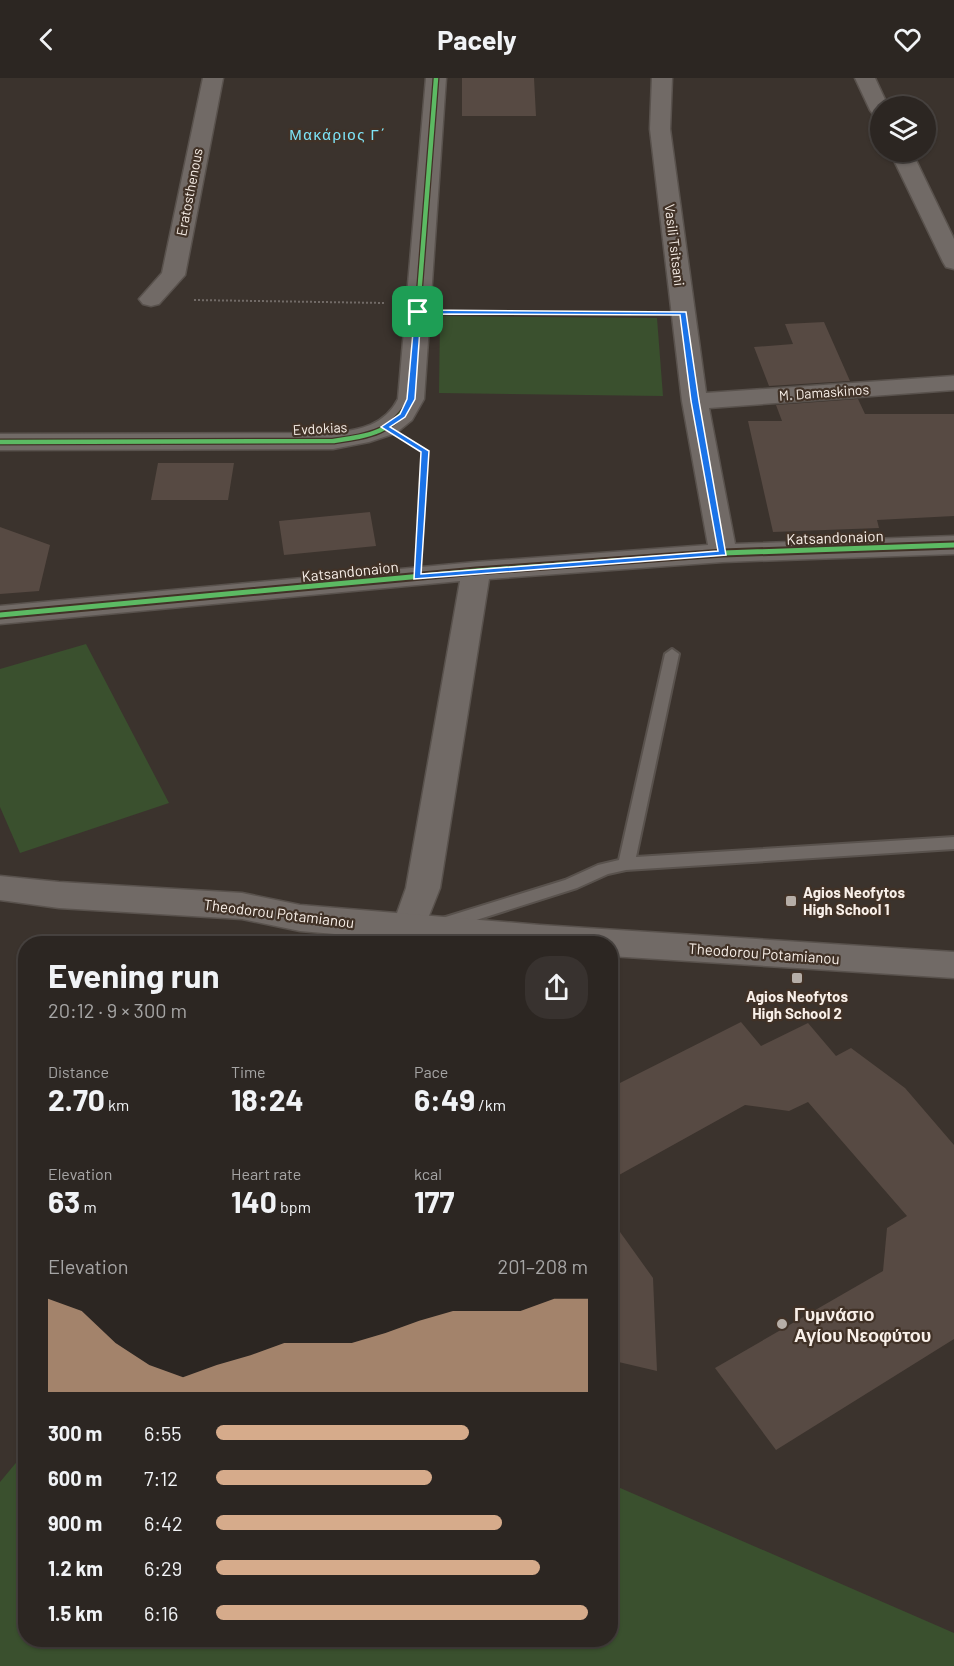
<!DOCTYPE html>
<html lang="en">
<head>
<meta charset="utf-8">
<style>
	body { margin:0; font-family:Barlow,sans-serif; background:#38322f; color:#f1f3f6; height:100vh; display:flex; flex-direction:column; font-size:22px; white-space:nowrap }
	* { box-sizing:border-box; margin:0 }
	p { font-size:20px; color:#a6a5a5 }
	.icon { flex:none; width:33px; height:33px; fill:none; stroke:currentColor; stroke-width:2; stroke-linecap:round; stroke-linejoin:round }
	.map { position:relative; flex:1; overflow:hidden }
	.side { position:absolute; left:18px; top:858px; width:600px; height:711px; display:flex; flex-direction:column; background:#2c2622; border-radius:24px; box-shadow:0 2px 4px #0004,0 0 0 2px #484340 }
	.side>* { flex:none }
	.controls { position:absolute; left:870px; top:18px; display:grid; gap:12px }
	.controls a { display:grid; place-items:center; width:66px; height:66px; border-radius:50%; background:#2c2622; box-shadow:0 2px 4px #0004,0 0 0 2px #484340; font-size:30px }
	.pin { position:absolute; display:grid; place-items:center; width:51px; height:51px; color:#fff; margin:-26px; border-radius:12px; box-shadow:0 3px 9px #0006 }
	.round { display:grid; place-items:center; flex:none; width:63px; height:63px; border-radius:24px; background:#38322f }
	.summary { display:flex; align-items:center; justify-content:space-between; height:102px; padding:0 30px }
	h1 { font-size:33px; font-weight:700; line-height:45px }
	.figures { display:grid; grid-template-columns:repeat(3,1fr); gap:9px; height:102px; padding:6px 30px }
	.figures div { display:grid; align-content:center }
	.figures b { font-size:30px; font-weight:700 }
	.figures small { font-size:16px; font-weight:400 }
	.figures p { font-size:16px }
	.chart { height:168px; padding:12px 30px }
	.chart p { display:flex; justify-content:space-between }
	.chart svg { width:100%; height:108px; margin-top:6px; fill:#d6ab8b; opacity:.7 }
	ul { padding:0 30px; list-style:none; font-size:20px }
	li { display:grid; grid-template-columns:96px 72px 1fr; align-items:center; height:45px }
	li i { height:15px; border-radius:8px; background:#d6ab8b }
	header { display:flex; justify-content:space-between; align-items:center; height:78px; padding:0 30px; background:#2c2622; font-size:27px; font-weight:700 }
	.map>svg:first-child { display:block }
	.green { fill:#3a502e }
	.building { fill:#574a43 }
	.lines { fill:none; stroke-linecap:round; stroke-linejoin:round }
	.service-casing { stroke:#59524d; stroke-width:4 }
	.minor-casing { stroke:#59524d; stroke-width:3 }
	.secondary-casing { stroke:#59524d; stroke-width:3 }
	.path-far1 { stroke:#716a66; stroke-width:2; stroke-dasharray:2 2; stroke-linecap:butt }
	.path { stroke:#716a66; stroke-width:4; stroke-dasharray:3 3; stroke-linecap:butt }
	.service { fill:#716a66; fill-rule:evenodd }
	.minor { fill:#716a66; fill-rule:evenodd }
	.secondary { fill:#716a66; fill-rule:evenodd }
	.cycleway-far1-casing { stroke:#413227; stroke-width:7 }
	.cycleway-casing { stroke:#413227; stroke-width:9 }
	.cycleway-far1 { stroke:#5cba63; stroke-width:4.5 }
	.cycleway { stroke:#5cba63; stroke-width:5 }
	.route { fill:#1a73e8; stroke:#fff; stroke-width:1.5; fill-rule:evenodd }
	.poi-dot { fill:#b6aea7; stroke:#413227; stroke-width:2 }
	.labels { text-anchor:middle; dominant-baseline:central; stroke-width:4.5; stroke-linejoin:round; paint-order:stroke }
	.far-street-label { font-size:14px; fill:#f9f0e9; stroke:#413227 }
	.far-quarter-label { font-size:15px; letter-spacing:1.5px; fill:#7ee6f9; stroke:#413227 }
	.street-label { font-size:15px; fill:#f9f0e9; stroke:#413227 }
	.poi-label { font-size:15px; font-weight:bold; fill:#f9f0e9; stroke:#413227; text-anchor:start }
	.near-poi-label { font-size:18px; font-weight:bold; fill:#f9f0e9; stroke:#413227; text-anchor:start }
</style>
</head>
<body>
<header><svg class="icon" aria-label="back" viewBox="0 0 24 24"><path d="M15 5l-7 7 7 7"/></svg>Pacely<svg class="icon" aria-label="heart" viewBox="0 0 24 24"><path d="M12 20l-8-8c-3-5 5-10 8-4 3-6 11-1 8 4z"/></svg></header>
<div class="map">
<svg width="954" height="1588" viewBox="0 0 954 1588">
	<rect width="100%" height="100%" fill="#3b332d"/>
	<path class="green" d="M440,238L657,240L663,318L439,315Z
		M86,566L169,725L20,775L0,729V591Z
		M25,1374L26,1562H610L611,1406L954,1555V1588H0V1404Z"/>
	<path class="building" d="M462,0H534L536,38H462Z
		M824,244L850,303L769,308L754,269L793,266L785,246Z
		M858,321L865,336H954V438L877,442L879,450L773,454L748,343H782L776,327Z
		M158,385H234L228,422H151Z
		M370,434L376,468L284,477L279,443Z
		M0,449L50,467L39,513L0,516Z
		M741,944L761,968L808,945L836,978L851,970L905,1010L954,1067V1261L776,1372L715,1290L883,1193L887,1150L907,1138L808,1024L789,1033L745,1027L610,1102V1010Z
		M610,1140L653,1200L657,1293L610,1282Z"/>
	<g class="lines">
		<defs>
			<path id="service" d="M672,571L679,576L636,779L954,759V771L626,792L608,796L577,810L442,853L436,852L434,847L436,842L565,802L598,787L619,782L665,576Z"/>
			<path id="minor" d="M203,0H223L185,197L159,226L151,228L143,226L139,221L162,195Z
				M426,0H446L424,321L412,342L396,355L369,364L333,371L0,372V356L333,355C360,352 385,347 398,321Z
				M652,0H672L670,51L706,315L954,298V312L709,330L735,466L954,458V476L723,484L489,501L440,810L421,858L409,862L397,858L392,849L406,810L460,503L0,546V528L476,484L708,467L682,323L650,51Z
				M855,0H875L888,28H880V38L873,36L870,32Z
				M890,74H912L954,161V191L946,189L943,184Z"/>
			<path id="secondary" d="M0,798L59,804L242,815L300,827L540,847L954,874V900L610,878V866H450L300,853L242,841L59,830L0,822Z"/>
		</defs>
		<use href="#service" class="service-casing"/>
		<use href="#minor" class="minor-casing"/>
		<use href="#secondary" class="secondary-casing"/>
		<path class="path-far1" d="M194,222L385,225
			M450,234L650,235
			M417,368L425,373L424,389"/>
		<path class="path" d="M419,467L424,388"/>
		<use href="#service" class="service"/>
		<use href="#minor" class="minor"/>
		<use href="#secondary" class="secondary"/>
		<defs>
			<path id="cycleway-far1" d="M0,364L333,363C368,358 394,355 411,321L436,0"/>
			<path id="cycleway" d="M0,537L476,493L723,475L954,467"/>
		</defs>
		<use href="#cycleway-far1" class="cycleway-far1-casing"/>
		<use href="#cycleway" class="cycleway-casing"/>
		<use href="#cycleway-far1" class="cycleway-far1"/>
		<use href="#cycleway" class="cycleway"/>
	</g>
	<path class="route" d="M415,232L686,234L699,323L726,477L414,501L421,374L381,349L400,336L407,321ZM421,236L680,237L691,323L718,473L421,496L429,373L390,349L405,339L415,321Z"/>
	<g class="poi-dot">
		<rect x="785" y="817" width="12" height="12" rx="3"/>
		<rect x="791" y="894" width="12" height="12" rx="3"/>
		<circle cx="782" cy="1246" r="6"/>
	</g>
	<g class="labels">
		<g class="far-street-label">
			<text transform="translate(189 114) rotate(-79)">Eratosthenous</text>
			<text transform="translate(675 167) rotate(83)">Vasili Tsitsani</text>
			<text transform="translate(824 314) rotate(-4)">M. Damaskinos</text>
			<text transform="translate(320 350) rotate(-3)">Evdokias</text>
		</g>
		<g class="far-quarter-label">
			<text x="338" y="56">Μακάριος Γ΄</text>
		</g>
		<g class="street-label">
			<text transform="translate(835 459) rotate(-2)">Katsandonaion</text>
			<text transform="translate(350 493) rotate(-6)">Katsandonaion</text>
			<text transform="translate(279 835) rotate(7)">Theodorou Potamianou</text>
			<text transform="translate(764 875) rotate(4)">Theodorou Potamianou</text>
		</g>
		<g class="poi-label">
			<text x="803" y="814">Agios Neofytos<tspan x="803" dy="17">High School 1</tspan></text>
			<text x="797" y="918" text-anchor="middle">Agios Neofytos<tspan x="797" dy="17">High School 2</tspan></text>
		</g>
		<g class="near-poi-label">
			<text x="794" y="1236">Γυμνάσιο<tspan x="794" dy="21">Αγίου Νεοφύτου</tspan></text>
		</g>
	</g>
</svg>
<div class="controls">
<a><svg class="icon" aria-label="layers" viewBox="0 0 24 24"><path d="M12 4l9 5-9 5-9-5zM3 14l9 5 9-5"/></svg></a>
</div>
<div class="pin" style="left:418px;top:234px;background:#1e9e55"><svg class="icon" aria-label="arrive" viewBox="0 0 24 24"><path d="M6 21V4h12l-3 4 3 4H6"/></svg></div>
<section class="side">
<div class="summary"><div><h1>Evening run</h1><p>20:12 · 9 × 300 m</p></div><a class="round"><svg class="icon" aria-label="share" viewBox="0 0 24 24"><path d="M12 15V3M7 8l5-5 5 5M5 13v7h14v-7"/></svg></a></div>
<div class="figures">
<div><p>Distance</p><b>2.70<small> km</small></b></div>
<div><p>Time</p><b>18:24</b></div>
<div><p>Pace</p><b>6:49<small> /km</small></b></div>
</div>
<div class="figures">
<div><p>Elevation</p><b>63<small> m</small></b></div>
<div><p>Heart rate</p><b>140<small> bpm</small></b></div>
<div><p>kcal</p><b>177</b></div>
</div>
<div class="chart"><p><span>Elevation</span>201–208 m</p>
<svg viewBox="0 0 160 44" preserveAspectRatio="none"><path d="M0 44V6L10 11L20 24L30 33L40 38L50 33L60 29L70 24L80 24L90 24L100 20L110 15L120 11L130 11L140 11L150 6L160 6V44z"/></svg>
</div>
<ul>
<li><b>300 m</b>6:55<i style="width:68%"></i></li>
<li><b>600 m</b>7:12<i style="width:58%"></i></li>
<li><b>900 m</b>6:42<i style="width:77%"></i></li>
<li><b>1.2 km</b>6:29<i style="width:87%"></i></li>
<li><b>1.5 km</b>6:16<i style="width:100%"></i></li>
</ul>
</section>
</div>
</body>
</html>
